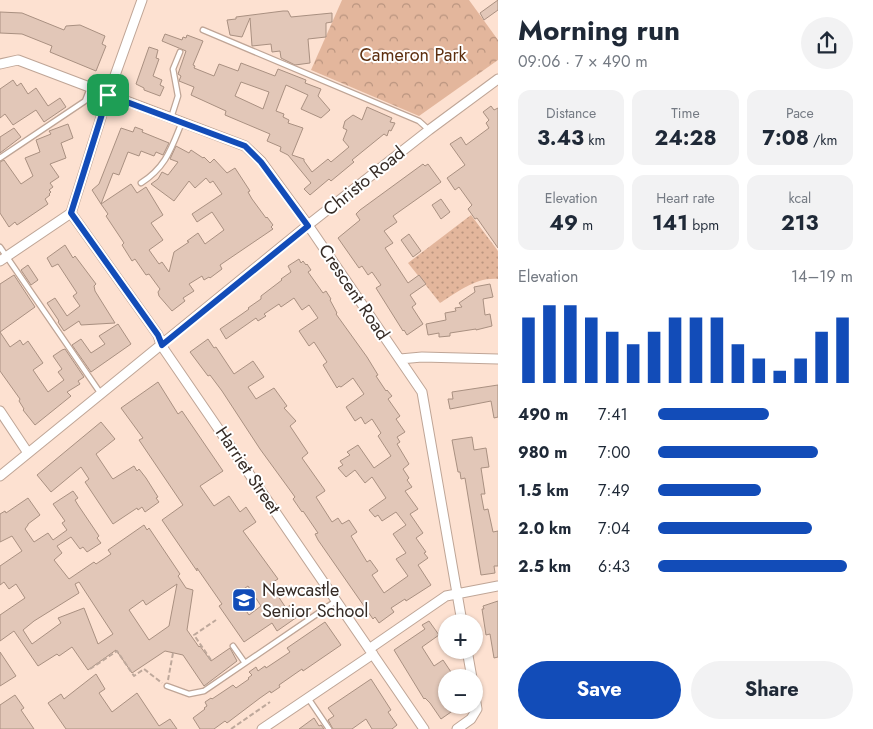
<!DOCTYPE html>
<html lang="en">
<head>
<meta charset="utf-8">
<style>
	body { margin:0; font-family:Jost,sans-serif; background:#f2f2f3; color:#1f2937; height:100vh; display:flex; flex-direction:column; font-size:19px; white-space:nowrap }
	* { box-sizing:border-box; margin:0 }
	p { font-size:16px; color:#747a83 }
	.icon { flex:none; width:28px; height:28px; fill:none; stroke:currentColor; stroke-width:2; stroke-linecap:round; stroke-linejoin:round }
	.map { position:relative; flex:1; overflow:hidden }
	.details { display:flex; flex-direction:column; background:#fff; width:375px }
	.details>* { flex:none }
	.tools { position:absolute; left:438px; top:614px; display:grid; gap:10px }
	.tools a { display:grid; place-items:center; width:45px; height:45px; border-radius:50%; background:#fff; box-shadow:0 1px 4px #0004; font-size:25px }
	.pin { position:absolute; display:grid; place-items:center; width:42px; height:42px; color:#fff; margin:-21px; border-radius:10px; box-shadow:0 2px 8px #0006 }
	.round { display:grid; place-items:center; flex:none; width:52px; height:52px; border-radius:26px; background:#f2f2f3 }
	.summary { display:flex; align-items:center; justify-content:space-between; height:85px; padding:0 20px }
	h1 { font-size:28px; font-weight:700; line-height:38px }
	.metrics { display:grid; grid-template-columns:repeat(3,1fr); gap:8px; height:85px; padding:5px 20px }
	.metrics div { display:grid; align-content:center; border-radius:12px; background:#f2f2f3; text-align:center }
	.metrics b { font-size:21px; font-weight:700 }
	.metrics small { font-size:14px; font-weight:400 }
	.metrics p { font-size:14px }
	.chart { height:140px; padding:10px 20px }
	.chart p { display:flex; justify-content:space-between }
	.chart svg { width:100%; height:90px; margin-top:5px; stroke:#124cb8; stroke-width:6 }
	.action { display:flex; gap:10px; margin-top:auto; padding:10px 20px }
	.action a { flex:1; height:58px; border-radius:30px; background:#124cb8; color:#fff; font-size:20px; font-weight:700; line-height:58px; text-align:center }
	.action a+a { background:#f2f2f3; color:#1f2937 }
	ul { padding:0 20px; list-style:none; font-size:16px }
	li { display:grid; grid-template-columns:80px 60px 1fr; align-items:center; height:38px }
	li i { height:12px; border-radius:6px; background:#124cb8 }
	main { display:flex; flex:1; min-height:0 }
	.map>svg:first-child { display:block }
	.grass { fill:url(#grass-dots) }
	.park { fill:url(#park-crowns) }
	.building { fill:#e2c7b8; stroke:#a99081; fill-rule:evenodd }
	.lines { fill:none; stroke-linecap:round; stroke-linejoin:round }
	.service-casing { stroke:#bfa596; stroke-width:7 }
	.minor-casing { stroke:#bfa596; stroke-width:11 }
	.path { stroke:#bea89b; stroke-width:2; stroke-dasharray:5 2.5; stroke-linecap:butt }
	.service { stroke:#fff; stroke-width:4.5 }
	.minor { stroke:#fff; stroke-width:9 }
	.route-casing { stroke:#fff; stroke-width:10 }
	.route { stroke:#124cb8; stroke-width:6 }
	.labels { text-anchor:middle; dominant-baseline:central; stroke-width:4; stroke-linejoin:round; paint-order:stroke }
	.park-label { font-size:18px; fill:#5d2f0f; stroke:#fff }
	.street-label { font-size:18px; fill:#352b25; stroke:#fff }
	.poi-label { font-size:18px; fill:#352b25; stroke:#fff; text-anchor:start }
</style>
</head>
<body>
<main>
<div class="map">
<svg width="498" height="729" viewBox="0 0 498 729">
	<defs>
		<pattern id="grass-dots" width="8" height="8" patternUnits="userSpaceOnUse" patternTransform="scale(1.25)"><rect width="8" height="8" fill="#e3b69c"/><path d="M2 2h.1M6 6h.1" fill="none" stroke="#b9947f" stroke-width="1.8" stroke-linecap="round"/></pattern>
		<pattern id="park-crowns" width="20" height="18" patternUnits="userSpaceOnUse" patternTransform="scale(1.25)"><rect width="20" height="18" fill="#e3b69c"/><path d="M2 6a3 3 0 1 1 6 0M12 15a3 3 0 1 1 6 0" fill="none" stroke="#b9947f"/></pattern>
	</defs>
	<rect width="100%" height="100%" fill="#fde1d1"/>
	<path class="grass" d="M471,215L498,251V279C476,277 458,292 440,303L408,263Z"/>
	<path class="park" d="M342,0H469L498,40V60L419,116L311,70Z"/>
	<path class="building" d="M498,0V10L484,20L480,13Z
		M283,11H288L291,17L332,13V22L326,23V37L308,39L310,63L295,65L281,58L280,51L272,52L271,44L252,46L250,18L242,37L230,35L227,20L236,19V17Z
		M0,12L22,13L64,30L66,26L80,25L105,36L102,44L106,46L96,71L50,52L52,46L22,34L0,33Z
		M165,34L182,40L183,37L186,38L187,35L203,41L193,65L195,66L194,68L214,76L219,64L238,71L241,63L275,76L278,69L306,80L305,83L321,89L318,96L330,110L321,118L301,109L308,95L286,85L276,111L284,114L283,117L289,120L288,123L303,128L292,155L304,159V161L312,172L328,159L331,162L349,147L343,140L347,130L343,128L345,121L353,115L362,120L367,107L392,118L390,122L395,123L391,131L389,130L387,136L384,134L352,160L354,162L331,181L329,179L310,195L304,189L311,183L288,155L280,151L281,147L267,141L270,134L225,115L226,111L191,95L194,87L179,81L181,76L178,74L186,51L162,41ZM241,82L269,92L263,109L235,96Z
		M149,47L158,50L156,58L159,59L153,76L162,80L160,85L164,87L160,96L144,90V88L136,84Z
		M13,80L17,86L21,83L28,94L36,88L48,106L60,98L66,107L44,122L36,110L13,125L5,114L0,118V89Z
		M491,106L494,110L498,108V248L477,218L475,219L468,209L472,205L459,187L455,190L447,178L465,165L450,144L461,137L466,145L489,128L486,123L489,120L483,112Z
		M68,124L73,138L61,143L66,158L50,164L59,177L50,183L53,187L49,190L51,192L49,194L50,195L45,199L48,204L17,225L15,222L9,227L0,213V162L4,160L21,184L33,176L25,158L40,152L36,140L51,134L49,131Z
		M135,127L143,130L142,132L169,143L163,155L156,152L154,156L141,151L139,156L128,152L119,175L113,173L101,204L92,190L99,184L121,128L133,132Z
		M14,128L21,137L0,153V137Z
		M176,146L189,153L191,150L203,158L204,157L210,163L214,159L227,173L235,168L250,191L248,192L252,199L266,218L267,217L273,225L271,227L273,229L220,265L222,269L210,278L209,277L204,280L202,276L189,284L194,291L183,298L185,301L172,311L159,296L158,292L160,289L149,274L146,275L135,259L132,261L122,245L124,243L106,216L108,214L101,204L131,184L137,193L146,187L163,215L151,223L163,240L149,250L159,264L162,262L169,272L174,252L189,242L187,241L198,233L205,244L224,230L212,212L197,222L192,214L222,194L213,181L210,183L206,178L195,188L189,181L174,201L151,184L158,179L162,172L168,175L178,162L170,159Z
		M423,164L425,166L428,164L441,182L393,216L397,222L384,231L393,243L385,248L408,283L419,275L426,284L410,295L416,304L412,307L423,324L407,335L404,330L403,331L376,288L381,285L372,272L368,275L362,266L359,268L338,238L360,220L356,214L360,210Z
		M441,199L450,212L441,219L432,205Z
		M409,234L421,251L413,257L401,240Z
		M65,245L73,258L75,256L96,284L94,286L95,291L115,323L81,325L79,321L64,331L58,322L59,321L47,303L55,298L67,316L80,306L73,296L77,293L58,264L52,267L47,258Z
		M299,259L301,263L303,261L306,265L307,264L311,270L308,272L323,293L326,291L331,299L330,300L337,313L336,314L367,357L378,375L376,376L386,391L387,390L392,396L388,399L400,416L396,419L405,432L397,437L400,442L397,444L409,464L403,469L409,478L407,480L412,487L405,491L418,509L410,514L423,533L416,538L426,552L424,553L428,558L418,565L431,585L406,601L405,599L391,608L394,612L379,623L375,617L373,619L318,540L315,534L318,533L303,511L302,512L293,499L295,497L260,449L222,391L210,375L208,376L190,352L208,339L214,348L216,347L234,374L253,361L264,377L248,387L256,399L274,388L287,406L284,408L296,421L290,426L308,453L302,458L324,489L325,491L316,497L332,522L338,518L342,524L349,520L357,532L351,536L367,562L370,560L378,571L372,575L384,593L408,576L396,559L406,553L393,534L406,525L396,512L382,521L378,515L375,517L369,510L386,498L372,477L365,483L355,470L346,477L338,468L343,465L340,461L350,455L347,452L358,445L374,468L391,456L378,436L381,433L372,419L365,424L361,417L355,421L346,407L364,394L353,378L341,387L339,386L337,388L323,365L327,362L314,342L309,346L299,331L318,318L309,305L302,310L294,298L281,307L279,304L264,314L266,316L258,321L256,318L226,339L220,329L242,314L249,309L248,308L261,299V296L282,280L281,279L291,272L288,266Z
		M28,265L38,280L31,285L21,270Z
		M14,275L35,307L0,332L10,347L20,340L23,345L28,341L43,363L33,370L48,392L64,380L58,372L62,369L53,356L62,350L65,349L84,377L78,381L80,384L67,392L71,396L35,425L23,410L24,409L19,401L20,399L0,371V284Z
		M490,284L493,297L483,299L485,315L490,314L492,326L476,330V329L450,333V336L439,337V333L428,335L426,324L446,320L445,313L456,311L455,308L462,307L459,303L475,292L474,287Z
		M118,324L131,344L91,372L72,345L81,339L91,353L105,344L99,336Z
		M158,382L178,414L182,411L223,471L200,486L214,506L229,496L240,512L246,507L256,522L243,531L278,579L270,584L286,608L292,604L300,615L277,631L272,623L244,642L219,606L222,604L197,568V571L162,520L183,505L139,440L143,438L121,408ZM248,586L261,606L249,615L235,595Z
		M498,385V417L494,418L491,401L450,409L448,399H453L452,392Z
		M101,422L115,439L96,454L112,478L113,479L134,466L137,471L139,469L146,478L158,497L156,498L159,502L145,512L142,507L138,510L137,508L113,524L85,482L89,479L81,467L51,492L37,475Z
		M472,437L474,450L486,448L489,467L481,468L485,494H481L484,510L488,509L493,532L498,531V566H494L495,573L481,575L465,478L461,479L460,472H458L452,440Z
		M73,491L78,498L75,500L78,505L99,536L97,538L101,543L87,552L83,547L80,549L71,537L57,546L62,553L54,560L69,579L94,562L96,564L111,554L108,550L144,525L147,530L149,528L180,574L178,576L186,588L193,590L187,630L199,647L200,646L211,661L230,648L237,661L204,686L183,655L165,651L132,673L116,650L88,670L72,647L59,656L57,654L38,666L14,631L0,641V615L25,598L16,584L9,589L4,582L0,585V566L22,551L12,536L0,542V514L5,511L6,513L28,498L40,515L28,524V525L25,529L34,542L48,533L53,540L67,530L62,523L65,521L53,504ZM79,582L113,634L98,644L84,608L58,618L61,623L32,644L23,630L34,621L79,593L75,584ZM177,584L169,626L149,640L129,610L143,600L146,605Z
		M498,601V657L494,658L490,634L486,635L482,609H484L483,606Z
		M429,621L439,635L422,647L434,666L443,660L455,678H446V705H461L441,719L430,703L425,698L424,699L394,650L425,629L422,625Z
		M325,622L341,645L303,671L302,669L279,685L280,687L271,693L270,691L260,698L227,723L225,721L214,729H200L193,718L205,709L204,708L207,706L205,702L211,698L212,699L233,685L236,688L249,679L248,678L252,675L249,672L256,667L258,671L265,666L266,668L290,652L287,648Z
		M0,652L16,676L0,686Z
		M96,674L105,689L99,693L112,712L137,693L159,726L170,719L177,729H66L48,703L61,694L64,699Z
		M371,679L391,710L388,712L397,725L392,729H372L366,719L352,729H333L328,720L334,716L328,708Z
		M15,695L24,708L21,710L34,729H0V705Z
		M314,718L319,726L321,725L324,729H299Z"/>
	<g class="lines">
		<defs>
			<path id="service" d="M203,30L419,121L429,130
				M171,118L178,96L173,69L180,52
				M0,158L85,101L90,88
				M141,183C166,167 171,149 182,122
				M0,247L101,394
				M233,646L245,663
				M167,686L189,694L204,691L336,601
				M308,698L329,729"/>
			<path id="minor" d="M0,64L18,60L245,146L261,161L308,225L422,392L462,622
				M71,213L158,335L161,345L424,729
				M0,261L71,213L108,95L142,0
				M400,359L422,357L498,359
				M0,411L28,453
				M0,476L308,225L429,130L498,79
				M369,649L446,596L498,586
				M467,650L472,678
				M262,729L373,654
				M457,729L471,719L477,709L474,690"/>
		</defs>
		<use href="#service" class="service-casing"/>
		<use href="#minor" class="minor-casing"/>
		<path class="path" d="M211,660L194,635L216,620
			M90,669L117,651L134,676L144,669L162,683
			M168,680L173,653
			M231,729L270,702"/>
		<use href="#service" class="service"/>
		<use href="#minor" class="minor"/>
	</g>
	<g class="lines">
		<defs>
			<path id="route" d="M108,95L245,146L261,162L308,226L162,345L158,335L71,213Z"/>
		</defs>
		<use href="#route" class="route-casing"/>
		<use href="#route" class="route"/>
	</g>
	<defs>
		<symbol id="school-square" viewBox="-11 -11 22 22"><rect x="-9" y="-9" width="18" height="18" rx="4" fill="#124cb8" stroke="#fff"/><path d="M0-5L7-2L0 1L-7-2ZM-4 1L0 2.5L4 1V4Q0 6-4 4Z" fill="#fff"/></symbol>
	</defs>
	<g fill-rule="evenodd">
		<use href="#school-square" x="230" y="586" width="28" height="28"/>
	</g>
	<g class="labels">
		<g class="park-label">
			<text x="413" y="55">Cameron Park</text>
		</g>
		<g class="street-label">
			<text transform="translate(364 181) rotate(-39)">Christo Road</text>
			<text transform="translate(354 292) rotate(56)">Crescent Road</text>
			<text transform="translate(248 470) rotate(56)">Harriet Street</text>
		</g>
		<g class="poi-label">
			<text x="262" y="590">Newcastle<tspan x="262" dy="21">Senior School</tspan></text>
		</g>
	</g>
</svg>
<div class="tools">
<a>+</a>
<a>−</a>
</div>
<div class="pin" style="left:108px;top:95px;background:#1e9e55"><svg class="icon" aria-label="arrive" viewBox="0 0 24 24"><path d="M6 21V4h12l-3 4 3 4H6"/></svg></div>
</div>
<section class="details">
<div class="summary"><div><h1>Morning run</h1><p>09:06 · 7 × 490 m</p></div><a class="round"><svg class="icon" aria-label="share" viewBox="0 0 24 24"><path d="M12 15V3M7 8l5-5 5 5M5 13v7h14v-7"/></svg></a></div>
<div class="metrics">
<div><p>Distance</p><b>3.43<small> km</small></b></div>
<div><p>Time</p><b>24:28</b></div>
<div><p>Pace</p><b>7:08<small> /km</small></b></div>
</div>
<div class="metrics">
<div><p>Elevation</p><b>49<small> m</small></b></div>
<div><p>Heart rate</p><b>141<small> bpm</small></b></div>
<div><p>kcal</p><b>213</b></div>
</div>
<div class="chart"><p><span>Elevation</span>14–19 m</p>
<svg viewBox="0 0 160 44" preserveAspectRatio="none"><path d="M5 44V12M15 44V6M25 44V6M35 44V12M45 44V19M55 44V25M65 44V19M75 44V12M85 44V12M95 44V12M105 44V25M115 44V32M125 44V38M135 44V32M145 44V19M155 44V12"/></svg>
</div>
<ul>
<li><b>490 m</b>7:41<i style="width:57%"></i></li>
<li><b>980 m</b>7:00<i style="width:82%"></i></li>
<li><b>1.5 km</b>7:49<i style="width:53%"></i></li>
<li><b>2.0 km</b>7:04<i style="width:79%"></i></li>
<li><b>2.5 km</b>6:43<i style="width:97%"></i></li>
</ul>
<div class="action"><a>Save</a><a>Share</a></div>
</section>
</main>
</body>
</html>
